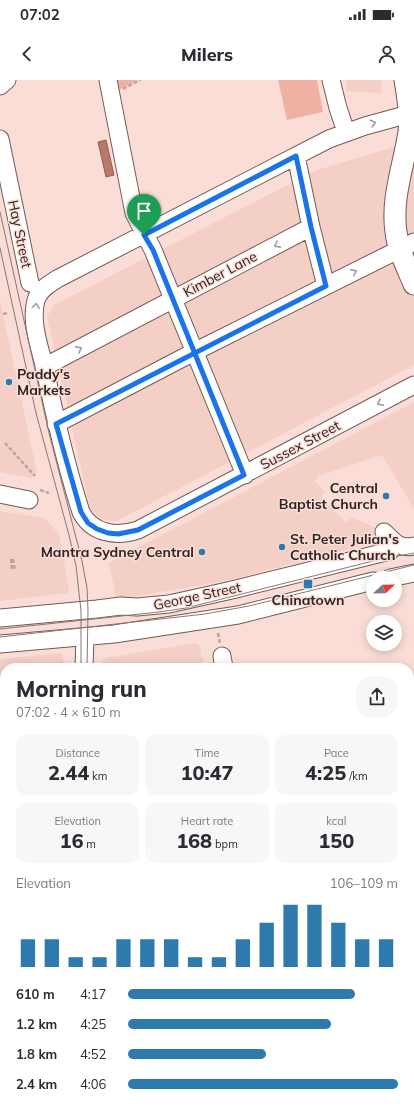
<!DOCTYPE html>
<html lang="en">
<head>
<meta charset="utf-8">
<style>
	body { margin:0; font-family:Mulish,sans-serif; background:#f7f7f7; color:#2b2b33; height:100vh; display:flex; flex-direction:column; font-size:15px; white-space:nowrap }
	* { box-sizing:border-box; margin:0 }
	p { font-size:13px; color:#7c7c81 }
	.icon { flex:none; width:22px; height:22px; fill:none; stroke:currentColor; stroke-width:2; stroke-linecap:round; stroke-linejoin:round }
	.map { position:relative; flex:1; overflow:hidden }
	.panel { position:absolute; left:0px; top:583px; width:414px; height:444px; display:flex; flex-direction:column; background:#fff; border-radius:16px 16px 0 0; box-shadow:0 2px 10px #0003 }
	.panel>* { flex:none }
	.needle { width:26px; rotate:68deg }
	.buttons { position:absolute; left:366px; top:491px; display:grid; gap:8px }
	.buttons a { display:grid; place-items:center; width:36px; height:36px; border-radius:50%; background:#fff; box-shadow:0 2px 10px #0003; font-size:20px }
	.pin { position:absolute; display:grid; place-items:center; width:34px; height:34px; color:#fff; margin:-41px -17px; border-radius:50% 50% 50% 0; rotate:-45deg; box-shadow:0 0 4px #0007 }
	.pin .icon { rotate:45deg }
	.round { display:grid; place-items:center; flex:none; width:42px; height:42px; border-radius:16px; background:#f7f7f7 }
	.head { display:flex; align-items:center; justify-content:space-between; height:68px; padding:0 16px }
	h1 { font-size:22px; font-weight:800; line-height:30px }
	.figures { display:grid; grid-template-columns:repeat(3,1fr); gap:6px; height:68px; padding:4px 16px }
	.figures div { display:grid; align-content:center; border-radius:10px; background:#f7f7f7; text-align:center }
	.figures b { font-size:20px; font-weight:800 }
	.figures small { font-size:11px; font-weight:400 }
	.figures p { font-size:11px }
	.chart { height:112px; padding:8px 16px }
	.chart p { display:flex; justify-content:space-between }
	.chart svg { width:100%; height:72px; margin-top:4px; stroke:#2e7aad; stroke-width:6 }
	ul { padding:0 16px; list-style:none; font-size:13px }
	li { display:grid; grid-template-columns:64px 48px 1fr; align-items:center; height:30px }
	li i { height:10px; border-radius:5px; background:#2e7aad }
	.status { display:flex; justify-content:space-between; align-items:center; height:28px; padding:0 20px; background:#fff; direction:ltr }
	.status svg { height:11px; fill:currentColor }
	header { display:flex; justify-content:space-between; align-items:center; height:52px; padding:0 16px; background:#fff; font-size:18px; font-weight:800 }
	.map>svg:first-child { display:block }
	.built { fill:#f4cfc6 }
	.green { fill:#efb1a3 }
	.water { fill:#b9786a; stroke:#905f55 }
	.lines { fill:none; stroke-linecap:round; stroke-linejoin:round }
	.minor-casing { stroke:#735a54; stroke-width:19 }
	.major-casing { stroke:#735a54; stroke-width:23 }
	.path { stroke:#bca59f; stroke-width:2.5; stroke-dasharray:4 2; stroke-linecap:butt }
	.minor { stroke:#fff; stroke-width:17 }
	.major { stroke:#fff; stroke-width:21 }
	.tram { stroke:#897772; stroke-width:1 }
	.oneway { stroke:#a29d9c }
	.route-casing { stroke:#fff; stroke-width:8 }
	.route { stroke:#1a73e8; stroke-width:5 }
	.poi-dot { fill:#2e7aad; stroke:#faddd6; stroke-width:1.5 }
	.labels { text-anchor:middle; dominant-baseline:central; stroke-width:3; stroke-linejoin:round; paint-order:stroke }
	.street-label { font-size:14px; fill:#302523; stroke:#faddd6 }
	.poi-label { font-size:14px; font-weight:bold; fill:#302523; stroke:#faddd6; text-anchor:start }
</style>
</head>
<body>
<div class="status"><b>07:02</b><svg viewBox="0 0 49 12"><path d="M0 12V9h3v3zM5 12V6h3v6zM10 12V3h3v9zM15 12V0h3v12zM26 1h20v11H26zM47 4h2v5h-2z"/></svg></div>
<header><svg class="icon" aria-label="back" viewBox="0 0 24 24"><path d="M15 5l-7 7 7 7"/></svg>Milers<svg class="icon" aria-label="person" viewBox="0 0 24 24"><circle cx="12" cy="8" r="4"/><path d="M4 21q1-7 8-7t8 7"/></svg></header>
<div class="map">
<svg width="414" height="1027" viewBox="0 0 414 1027">
	<rect width="100%" height="100%" fill="#faddd6"/>
	<path class="built" d="M347,0H382L381,13L346,11Z
		M414,61V285L117,441H109L98,437L92,430L89,423L47,237L54,225L317,90Z
		M0,221L37,393L32,398L0,392Z
		M414,322V429L382,375L318,396L315,401L325,412L321,418L346,442L352,437L378,449L386,460L225,501L119,519L116,517L109,483Z
		M0,431L44,438L59,454L69,510L68,513L0,521Z
		M196,563L200,566L204,588H103L102,582L106,578Z
		M62,573L64,588H5V626L0,627V579Z
		M0,724H5V828L0,829Z
		M169,1022H271L272,1027H170Z"/>
	<path class="green" d="M116,0H138L117,11Z
		M278,0H317L323,32L287,40Z
		M5,930V1022H121V1027H0V931Z"/>
	<path class="water" d="M106,60L114,95L106,97L98,62Z"/>
	<g class="lines">
		<defs>
			<path id="minor" d="M108,0L134,133L153,170L245,395
				M331,0L338,28L346,52
				M0,6L7,0
				M409,34L365,46L329,59L57,199C49,204 39,210 36,220C30,242 40,268 45,289C55,338 66,385 81,432C92,454 117,457 138,450L414,305
				M0,59L30,203
				M296,76L311,147L326,206
				M44,287L311,147
				M56,344L194,272L414,162
				M0,414L29,420
				M384,452C395,462 398,469 414,466
				M390,498L414,493
				M0,538L97,529L121,526L137,527L169,524L232,510L390,471
				M0,564L114,554L238,535L373,501
				M222,576L224,588
				M84,588L85,557
				M0,632H5
				M409,643L414,644
				M0,707H5
				M409,782H414
				M0,854L5,853
				M0,900L5,899
				M0,921L5,920
				M409,1018L414,1016
				M135,1022L136,1027
				M147,1022L148,1027
				M293,1022L294,1027
				M381,1027L396,1022"/>
			<path id="major" d="M405,0C408,17 411,35 409,52C404,85 391,118 396,152C398,170 407,187 414,204"/>
		</defs>
		<use href="#minor" class="minor-casing"/>
		<use href="#major" class="major-casing"/>
		<path class="path" d="M123,9L140,0
			M3,234L9,233
			M5,363L35,396
			M40,410L49,413
			M11,479L12,490
			M13,479L15,490
			M218,553L220,564
			M0,968L5,966
			M0,992L5,987
			M348,1027L364,1022"/>
		<use href="#minor" class="minor"/>
		<use href="#major" class="major"/>
		<path class="tram" d="M0,132L49,353L82,481L87,508L88,530L87,588
			M0,168L36,333L69,455L76,486L81,531V588
			M0,549L159,532L186,528L381,479L414,473
			M0,557L205,534L249,526L414,485"/>
	</g>
	<defs><path id="oneway-chevron" d="M-2-3.5L2.5 0L-2 3.5" fill="none" stroke-width="1.6" stroke-linecap="round" stroke-linejoin="round"/></defs>
	<g class="oneway">
		<use href="#oneway-chevron" transform="translate(373 43) rotate(-16)"/>
		<use href="#oneway-chevron" transform="translate(277 165) rotate(152)"/>
		<use href="#oneway-chevron" transform="translate(354 192) rotate(-27)"/>
		<use href="#oneway-chevron" transform="translate(36 226) rotate(-82)"/>
		<use href="#oneway-chevron" transform="translate(79 269) rotate(-28)"/>
		<use href="#oneway-chevron" transform="translate(380 323) rotate(152)"/>
	</g>
	<g class="lines">
		<defs>
			<path id="route" d="M144,155L153,170L244,395L138,450L118,454L108,453L97,449L88,443L81,432L56,344L326,206L311,147L296,76L144,155"/>
		</defs>
		<use href="#route" class="route-casing"/>
		<use href="#route" class="route"/>
	</g>
	<g class="poi-dot">
		<circle cx="9" cy="302" r="4"/>
		<circle cx="386" cy="416" r="4"/>
		<circle cx="282" cy="467" r="4"/>
		<circle cx="202" cy="472" r="4"/>
		<rect x="303" y="499" width="10" height="10" rx="2"/>
	</g>
	<g class="labels">
		<g class="street-label">
			<text transform="translate(20 154) rotate(78)">Hay Street</text>
			<text transform="translate(220 194) rotate(-28)">Kimber Lane</text>
			<text transform="translate(300 365) rotate(-28)">Sussex Street</text>
			<text transform="translate(197 516) rotate(-12)">George Street</text>
		</g>
		<g class="poi-label">
			<text x="17" y="294">Paddy's<tspan x="17" dy="16">Markets</tspan></text>
			<text x="378" y="408" text-anchor="end">Central<tspan x="378" dy="16">Baptist Church</tspan></text>
			<text x="290" y="459">St. Peter Julian's<tspan x="290" dy="16">Catholic Church</tspan></text>
			<text x="194" y="472" text-anchor="end">Mantra Sydney Central</text>
			<text x="308" y="520" text-anchor="middle">Chinatown</text>
		</g>
	</g>
</svg>
<div class="buttons">
<a><svg class="needle" viewBox="-14 -14 28 28"><path d="M0-13l5 13h-10z" fill="#e53935"/><path d="M0 13l5-13h-10z" fill="#7c7c81"/></svg></a>
<a><svg class="icon" aria-label="layers" viewBox="0 0 24 24"><path d="M12 4l9 5-9 5-9-5zM3 14l9 5 9-5"/></svg></a>
</div>
<div class="pin" style="left:144px;top:155px;background:#1e9e55"><svg class="icon" aria-label="arrive" viewBox="0 0 24 24"><path d="M6 21V4h12l-3 4 3 4H6"/></svg></div>
<section class="panel">
<div class="head"><div><h1>Morning run</h1><p>07:02 · 4 × 610 m</p></div><a class="round"><svg class="icon" aria-label="share" viewBox="0 0 24 24"><path d="M12 15V3M7 8l5-5 5 5M5 13v7h14v-7"/></svg></a></div>
<div class="figures">
<div><p>Distance</p><b>2.44<small> km</small></b></div>
<div><p>Time</p><b>10:47</b></div>
<div><p>Pace</p><b>4:25<small> /km</small></b></div>
</div>
<div class="figures">
<div><p>Elevation</p><b>16<small> m</small></b></div>
<div><p>Heart rate</p><b>168<small> bpm</small></b></div>
<div><p>kcal</p><b>150</b></div>
</div>
<div class="chart"><p><span>Elevation</span>106–109 m</p>
<svg viewBox="0 0 160 44" preserveAspectRatio="none"><path d="M5 44V27M15 44V27M25 44V38M35 44V38M45 44V27M55 44V27M65 44V27M75 44V38M85 44V38M95 44V27M105 44V17M115 44V6M125 44V6M135 44V17M145 44V27M155 44V27"/></svg>
</div>
<ul>
<li><b>610 m</b>4:17<i style="width:84%"></i></li>
<li><b>1.2 km</b>4:25<i style="width:75%"></i></li>
<li><b>1.8 km</b>4:52<i style="width:51%"></i></li>
<li><b>2.4 km</b>4:06<i style="width:100%"></i></li>
</ul>
</section>
</div>
</body>
</html>
